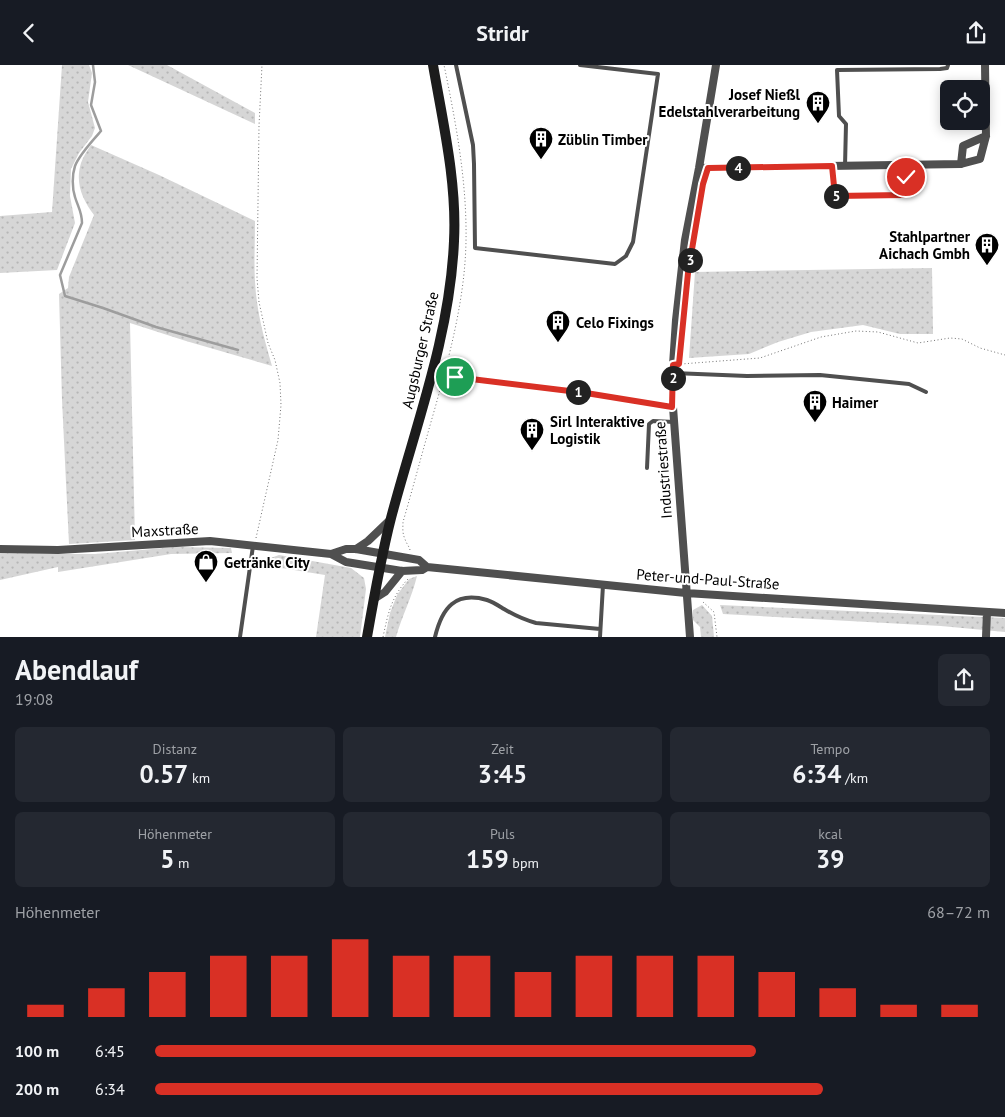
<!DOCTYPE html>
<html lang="de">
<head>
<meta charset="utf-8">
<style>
	body { margin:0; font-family:"PT Sans",sans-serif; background:#242831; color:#f1f3f6; height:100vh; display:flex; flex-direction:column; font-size:19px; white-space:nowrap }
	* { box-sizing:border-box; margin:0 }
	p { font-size:16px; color:#9ea1a6 }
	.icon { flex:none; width:28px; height:28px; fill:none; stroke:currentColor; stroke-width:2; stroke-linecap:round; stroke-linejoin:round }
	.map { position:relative; height:572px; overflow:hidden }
	.panel { display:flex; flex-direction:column; background:#171b24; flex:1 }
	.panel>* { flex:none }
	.buttons { position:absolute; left:940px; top:15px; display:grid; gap:10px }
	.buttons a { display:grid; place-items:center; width:50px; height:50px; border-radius:8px; background:#171b24; box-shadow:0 2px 12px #0003; font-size:25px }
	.pin { position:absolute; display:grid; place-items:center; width:42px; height:42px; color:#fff; margin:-21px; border:2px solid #fff; border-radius:50%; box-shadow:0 1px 5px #0007 }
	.km { position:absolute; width:25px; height:25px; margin:-12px; border-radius:50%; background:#222; color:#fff; font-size:14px; line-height:25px; text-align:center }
	.round { display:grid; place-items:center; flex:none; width:52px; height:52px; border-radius:8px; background:#242831 }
	.overview { display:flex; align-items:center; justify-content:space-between; height:85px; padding:0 15px }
	h1 { font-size:28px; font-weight:700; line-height:38px }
	.stats { display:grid; grid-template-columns:repeat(3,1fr); gap:8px; height:85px; padding:5px 15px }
	.stats div { display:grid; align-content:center; border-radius:8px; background:#242831; text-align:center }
	.stats b { font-size:25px; font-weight:700 }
	.stats small { font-size:14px; font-weight:400 }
	.stats p { font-size:14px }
	.chart { height:140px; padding:10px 15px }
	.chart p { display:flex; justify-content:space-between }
	.chart svg { width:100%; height:90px; margin-top:5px; stroke:#d93025; stroke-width:6 }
	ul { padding:0 15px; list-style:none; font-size:16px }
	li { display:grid; grid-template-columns:80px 60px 1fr; align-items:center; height:38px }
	li i { height:12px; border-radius:6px; background:#d93025 }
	header { display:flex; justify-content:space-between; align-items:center; height:65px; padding:0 15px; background:#171b24; font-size:22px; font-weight:700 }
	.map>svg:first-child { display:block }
	.grass { fill:url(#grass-dots) }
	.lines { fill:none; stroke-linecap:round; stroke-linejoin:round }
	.stream { stroke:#9d9d9d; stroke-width:2.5 }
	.path { stroke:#717171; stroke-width:1; stroke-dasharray:1 2.5; stroke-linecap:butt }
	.service { stroke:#4f4f4f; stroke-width:4 }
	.minor { stroke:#4f4f4f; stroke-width:8 }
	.secondary { stroke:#1c1c1c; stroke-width:10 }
	.route-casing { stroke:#fff; stroke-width:10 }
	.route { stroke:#d93025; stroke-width:6 }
	.labels { text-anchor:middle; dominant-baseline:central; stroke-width:4; stroke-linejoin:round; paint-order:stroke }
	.poi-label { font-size:15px; font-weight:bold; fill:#000; stroke:#fff; text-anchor:start }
	.street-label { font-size:15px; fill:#000; stroke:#fff }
</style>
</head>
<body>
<header><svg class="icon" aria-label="back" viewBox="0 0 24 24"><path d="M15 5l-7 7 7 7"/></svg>Stridr<svg class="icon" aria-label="share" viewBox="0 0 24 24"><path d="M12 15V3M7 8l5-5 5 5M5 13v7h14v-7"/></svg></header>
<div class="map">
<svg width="1005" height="572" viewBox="0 0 1005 572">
	<defs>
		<pattern id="grass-dots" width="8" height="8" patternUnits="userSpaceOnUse" patternTransform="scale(1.25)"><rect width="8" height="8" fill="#d6d6d6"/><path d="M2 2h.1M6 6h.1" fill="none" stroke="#b6b6b6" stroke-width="1.8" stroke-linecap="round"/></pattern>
	</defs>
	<rect width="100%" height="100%" fill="#fff"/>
	<path class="grass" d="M62,0H89L92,8L88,37L95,63L92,71L79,88L71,104L70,131L75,158L57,205L0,208V151L52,147Z
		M128,0H167L255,48V59Z
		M91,80L159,110L255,156C255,183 253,210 257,237C260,259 266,280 272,301L186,276L130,258L135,475L69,479L62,335L59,229L68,223L69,212L94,150C82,134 75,118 81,98C83,92 87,86 91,80Z
		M932,203L933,269H900L863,260L811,267L778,277L749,289L689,293L695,207Z
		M176,482L231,483L232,488L171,489L58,507V502L0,515V487L52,489H95Z
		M279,490L351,503L364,513L366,524L360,572H316L325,510L263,500L268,494Z
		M417,511C412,532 402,551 396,572H385L390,548L397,530L409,514Z
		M702,540L712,551L714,572H701L700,562L693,555V545Z
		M720,540L1005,553V567L941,561L723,549Z"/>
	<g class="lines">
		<path class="stream" d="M93,0L95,17L91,40L101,66C93,75 79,90 75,101C72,110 72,123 75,132C78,142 82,147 82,158L60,210L65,231L103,243L156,262L238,285"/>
		<path class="path" d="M681,299L760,293L821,272L856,266L878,267L918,278L950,273L962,274L980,283L1005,290
			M256,473L278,375L281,340L280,318L275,295L268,278L259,237L257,213L259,61L262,0
			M410,485C409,481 406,478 405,474C402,468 403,462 403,457C414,419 424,381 435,343C450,289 465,233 466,176C467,117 456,58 444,0
			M703,537L714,547L717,572
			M383,572C388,549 391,532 408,514"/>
		<path class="service" d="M456,0L473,80L474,99L475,183L615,199L626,191L633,177L658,9L580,0
			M831,101L835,131L903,129L906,112L904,100
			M845,101L846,59L839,51L837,5L940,4L947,3L948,0
			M673,308L747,311L820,310L909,319L926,327
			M455,312L586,328L673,342
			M647,403L649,359L653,356L674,357
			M240,572L253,481
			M435,572C442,543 455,526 487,535C493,537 499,541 504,544C514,550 525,555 536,558L600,564
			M600,572L603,520"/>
		<path class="minor" d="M961,99L963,81L986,71
			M699,103L961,99L980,94L986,71L985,0
			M0,484L58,485L210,476L331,489L346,497L402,506L422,505L427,502
			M356,484L368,476L391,454
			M331,489L346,484H356L419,495L427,502L686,528L1005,548
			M374,534L385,527L402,506
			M690,572L673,342V300L676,255L685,175L699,103L716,0
			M986,572L987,547"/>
		<path class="secondary" d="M367,572C374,532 381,492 391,453C415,362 450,272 454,176C457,117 443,58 433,0"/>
	</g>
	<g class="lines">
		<defs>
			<path id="route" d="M455,312L586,328L672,342L673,300L679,299L688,208L703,119L708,103L832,101L835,131L903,130L906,112"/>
		</defs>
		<use href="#route" class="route-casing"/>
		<use href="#route" class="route"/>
	</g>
	<defs>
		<symbol id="building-pin" viewBox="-11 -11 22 30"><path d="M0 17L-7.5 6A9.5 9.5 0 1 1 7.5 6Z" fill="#000" stroke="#fff"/><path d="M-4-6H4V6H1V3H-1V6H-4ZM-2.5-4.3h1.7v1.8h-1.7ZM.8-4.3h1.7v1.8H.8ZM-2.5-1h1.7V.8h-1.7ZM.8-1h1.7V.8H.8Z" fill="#fff"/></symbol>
		<symbol id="shop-pin" viewBox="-11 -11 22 30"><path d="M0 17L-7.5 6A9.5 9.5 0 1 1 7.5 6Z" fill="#000" stroke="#fff"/><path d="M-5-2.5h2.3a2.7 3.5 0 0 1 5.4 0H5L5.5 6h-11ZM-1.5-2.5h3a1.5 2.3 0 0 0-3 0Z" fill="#fff"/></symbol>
	</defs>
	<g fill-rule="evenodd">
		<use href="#building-pin" x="804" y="24" width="28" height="38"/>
		<use href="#building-pin" x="527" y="60" width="28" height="38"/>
		<use href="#building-pin" x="973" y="166" width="28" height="38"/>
		<use href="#building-pin" x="544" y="243" width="28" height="38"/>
		<use href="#building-pin" x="801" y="323" width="28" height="38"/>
		<use href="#building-pin" x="518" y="351" width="28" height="38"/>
		<use href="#shop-pin" x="192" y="483" width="28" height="38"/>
	</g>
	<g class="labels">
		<g class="poi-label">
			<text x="800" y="29" text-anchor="end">Josef Nießl<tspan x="800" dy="17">Edelstahlverarbeitung</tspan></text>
			<text x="558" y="74">Züblin Timber</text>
			<text x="970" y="171" text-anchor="end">Stahlpartner<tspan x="970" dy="17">Aichach Gmbh</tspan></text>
			<text x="576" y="257">Celo Fixings</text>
			<text x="832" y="337">Haimer</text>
			<text x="550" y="356">Sirl Interaktive<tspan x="550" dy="17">Logistik</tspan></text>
			<text x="224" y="497">Getränke City</text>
		</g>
		<g class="street-label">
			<text transform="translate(420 285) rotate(-77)">Augsburger Straße</text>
			<text transform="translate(663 405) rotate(-94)">Industriestraße</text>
			<text transform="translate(165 465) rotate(-3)">Maxstraße</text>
			<text transform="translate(708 514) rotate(4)">Peter-und-Paul-Straße</text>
		</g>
	</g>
</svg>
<div class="buttons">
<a><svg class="icon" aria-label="locate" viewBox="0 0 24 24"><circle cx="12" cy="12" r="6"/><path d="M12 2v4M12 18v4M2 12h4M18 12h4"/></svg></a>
</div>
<div class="pin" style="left:455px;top:312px;background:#1e9e55"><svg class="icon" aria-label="arrive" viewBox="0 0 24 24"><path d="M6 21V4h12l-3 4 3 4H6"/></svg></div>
<div class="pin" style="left:906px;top:112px;background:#d93025"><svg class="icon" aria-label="check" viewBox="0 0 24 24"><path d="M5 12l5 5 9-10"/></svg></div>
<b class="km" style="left:578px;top:327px">1</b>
<b class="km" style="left:673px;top:313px">2</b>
<b class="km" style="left:690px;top:195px">3</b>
<b class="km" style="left:738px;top:103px">4</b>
<b class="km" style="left:836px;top:131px">5</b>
</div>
<section class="panel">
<div class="overview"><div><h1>Abendlauf</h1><p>19:08</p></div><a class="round"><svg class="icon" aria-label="share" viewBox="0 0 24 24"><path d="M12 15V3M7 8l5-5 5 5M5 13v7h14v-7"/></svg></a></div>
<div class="stats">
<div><p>Distanz</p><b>0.57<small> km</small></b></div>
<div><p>Zeit</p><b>3:45</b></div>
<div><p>Tempo</p><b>6:34<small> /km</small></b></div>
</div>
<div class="stats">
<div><p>Höhenmeter</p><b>5<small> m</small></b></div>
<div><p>Puls</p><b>159<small> bpm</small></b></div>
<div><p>kcal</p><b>39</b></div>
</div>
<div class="chart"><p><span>Höhenmeter</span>68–72 m</p>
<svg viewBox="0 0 160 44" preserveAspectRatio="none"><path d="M5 44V38M15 44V30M25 44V22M35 44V14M45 44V14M55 44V6M65 44V14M75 44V14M85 44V22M95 44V14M105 44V14M115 44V14M125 44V22M135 44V30M145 44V38M155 44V38"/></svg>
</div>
<ul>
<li><b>100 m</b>6:45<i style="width:72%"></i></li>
<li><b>200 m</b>6:34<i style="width:80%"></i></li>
</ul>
</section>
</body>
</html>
